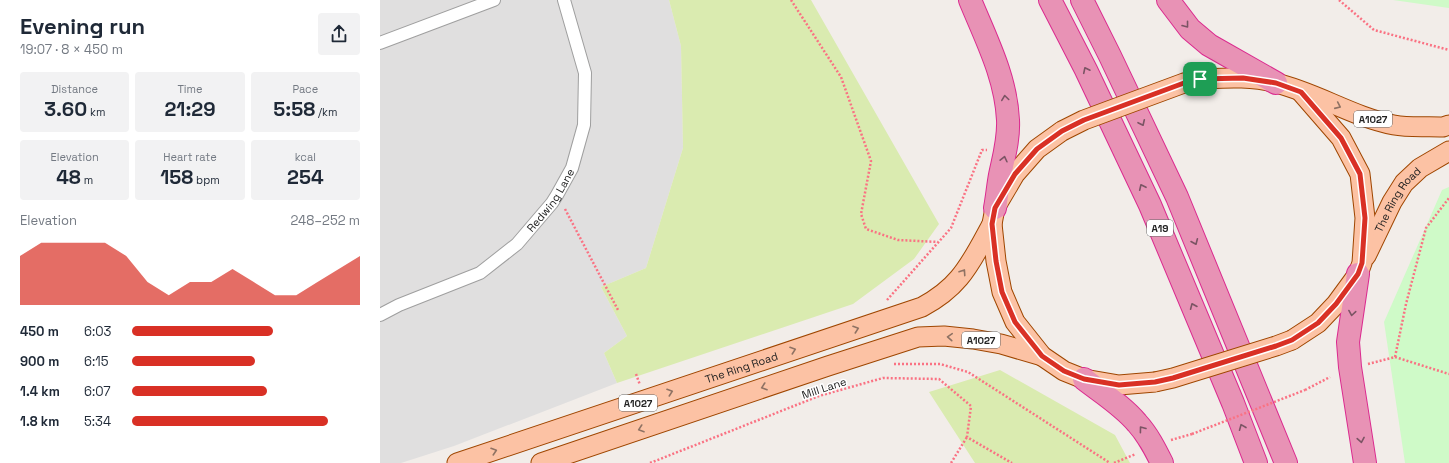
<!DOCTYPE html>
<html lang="en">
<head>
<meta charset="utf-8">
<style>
	body { margin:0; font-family:"Space Grotesk",sans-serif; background:#f2f2f3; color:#1f2937; height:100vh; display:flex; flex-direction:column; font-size:15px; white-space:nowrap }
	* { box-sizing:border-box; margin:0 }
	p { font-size:13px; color:#747a83 }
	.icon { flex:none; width:22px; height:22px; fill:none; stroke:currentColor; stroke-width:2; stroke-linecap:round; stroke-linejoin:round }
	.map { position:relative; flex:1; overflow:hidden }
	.side { display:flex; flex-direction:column; background:#fff; width:380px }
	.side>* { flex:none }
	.pin { position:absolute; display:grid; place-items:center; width:34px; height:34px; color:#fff; margin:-17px; border-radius:8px; box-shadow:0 2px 6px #0006 }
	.round { display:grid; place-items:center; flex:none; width:42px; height:42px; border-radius:4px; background:#f2f2f3 }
	.overview { display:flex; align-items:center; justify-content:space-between; height:68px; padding:0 20px }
	h1 { font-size:22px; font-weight:700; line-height:30px }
	.stats { display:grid; grid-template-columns:repeat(3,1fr); gap:6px; height:68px; padding:4px 20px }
	.stats div { display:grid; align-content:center; border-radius:4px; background:#f2f2f3; text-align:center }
	.stats b { font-size:20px; font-weight:700 }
	.stats small { font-size:11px; font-weight:400 }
	.stats p { font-size:11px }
	.chart { height:112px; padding:8px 20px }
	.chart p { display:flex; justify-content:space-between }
	.chart svg { width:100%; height:72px; margin-top:4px; fill:#d93025; opacity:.7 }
	ul { padding:0 20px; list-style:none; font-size:13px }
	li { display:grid; grid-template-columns:64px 48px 1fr; align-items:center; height:30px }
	li i { height:10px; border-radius:5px; background:#d93025 }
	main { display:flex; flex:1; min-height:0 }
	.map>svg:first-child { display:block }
	.residential { fill:#e0dfdf }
	.grass { fill:#daebb0 }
	.park { fill:#cffac8 }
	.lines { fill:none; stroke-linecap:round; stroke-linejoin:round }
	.street-casing { stroke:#9f9f9f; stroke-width:14 }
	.primary-casing { stroke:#9f4601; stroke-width:21 }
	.highway-casing { stroke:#db2a8f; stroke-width:24 }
	.path { stroke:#fa7283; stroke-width:2.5; stroke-dasharray:2 2; stroke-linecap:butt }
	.street { stroke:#fff; stroke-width:12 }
	.primary { stroke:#fcc2a4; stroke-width:19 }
	.highway { stroke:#e892b5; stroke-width:22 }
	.primary-bridge-casing { stroke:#9f4601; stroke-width:21; stroke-linecap:butt }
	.path-bridge { stroke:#fa7283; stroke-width:2.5; stroke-dasharray:2 2; stroke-linecap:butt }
	.primary-bridge { stroke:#fcc2a4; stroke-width:19 }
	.oneway { stroke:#7b5464 }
	.oneway2 { stroke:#8f7263 }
	.route-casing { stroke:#fff; stroke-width:8 }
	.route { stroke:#d93025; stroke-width:5 }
	.labels { text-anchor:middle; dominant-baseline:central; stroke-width:3; stroke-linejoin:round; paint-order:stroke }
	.shield { fill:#fff; stroke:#646464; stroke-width:1 }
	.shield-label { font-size:10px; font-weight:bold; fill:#222 }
	.street-label { font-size:11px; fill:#222; stroke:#fff }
</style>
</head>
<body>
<main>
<section class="side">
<div class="overview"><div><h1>Evening run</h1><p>19:07 · 8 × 450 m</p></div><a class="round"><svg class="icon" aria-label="share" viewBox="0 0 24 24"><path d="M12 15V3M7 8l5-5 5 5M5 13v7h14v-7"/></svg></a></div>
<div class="stats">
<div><p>Distance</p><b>3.60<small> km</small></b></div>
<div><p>Time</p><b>21:29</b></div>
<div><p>Pace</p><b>5:58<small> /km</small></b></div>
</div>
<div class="stats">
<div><p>Elevation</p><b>48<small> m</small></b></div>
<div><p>Heart rate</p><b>158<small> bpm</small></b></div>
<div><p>kcal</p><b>254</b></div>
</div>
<div class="chart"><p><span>Elevation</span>248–252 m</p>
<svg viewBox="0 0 160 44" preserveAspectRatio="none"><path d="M0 44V14L10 6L20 6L30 6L40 6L50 14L60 30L70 38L80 30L90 30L100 22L110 30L120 38L130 38L140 30L150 22L160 14V44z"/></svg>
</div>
<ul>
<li><b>450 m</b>6:03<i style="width:62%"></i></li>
<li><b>900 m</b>6:15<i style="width:54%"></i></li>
<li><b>1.4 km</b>6:07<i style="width:59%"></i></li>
<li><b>1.8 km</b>5:34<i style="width:86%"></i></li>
</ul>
</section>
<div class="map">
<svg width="1069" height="463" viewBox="0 0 1069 463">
	<rect width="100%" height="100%" fill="#f2ede9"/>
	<path class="residential" d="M0,0H289L301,46L303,148L266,268L221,287L247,336L224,353L237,383L74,446L21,463H0Z"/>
	<path class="grass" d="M289,0H431L559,224L534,259L473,304L237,383L224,353L247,336L221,287L266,268L303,148L301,46Z
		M620,370L735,435L750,463H595L549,392Z"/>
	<path class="park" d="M1013,0H1069V8Z
		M1069,187V463H1025L1004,322L1062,190Z"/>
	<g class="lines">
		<defs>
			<g id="street">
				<path d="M0,43L114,0"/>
				<path id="s1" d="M0,315L19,305L100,273L137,244L172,203L177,195L192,168L204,125L205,73L184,0"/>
			</g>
			<g id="primary">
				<path d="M820,79C845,78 871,76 896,83C937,93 973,117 1014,125C1030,128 1047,126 1063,127L1069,125"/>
				<path d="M682,131L657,149L635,174L615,208L612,224L616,261L622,292L635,322L662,356L684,371L704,379L739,385L775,382"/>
				<path id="s2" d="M986,256L1012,202L1024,183L1040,168L1069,151"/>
				<path d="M912,340L938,323L956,304L978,274L982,263L985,218L980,174L961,138L921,92"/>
				<path id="s3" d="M77,463L542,307C555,300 569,290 579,278C592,263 602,242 612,224"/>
				<path d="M161,463L448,366L538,337L564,336L593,339L621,344L662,356"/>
			</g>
			<path id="highway" d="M590,0C606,39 626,77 628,120C629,139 624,156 620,175C618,186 617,197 615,208
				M670,0L706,70L770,205L853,403L876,463
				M702,0L730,56L797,197L906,463
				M788,0L810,29L829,45L896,83
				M978,274L968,342L970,367L985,463
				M704,379C722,393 743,406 757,423C768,435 775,449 782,463"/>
		</defs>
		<use href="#street" class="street-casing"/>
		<use href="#primary" class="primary-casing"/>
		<use href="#highway" class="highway-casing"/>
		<path class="path" d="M411,0L461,77L491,161L481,214L486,229L518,240L558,242
			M959,0L994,30L1069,50
			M185,209L238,310
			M507,300L571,228L602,150H607
			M1015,357L1069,374
			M514,364H560L588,372L730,463
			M988,364L1015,357L1026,304L1046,228L1069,198
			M256,374L260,385
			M925,390L950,377
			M791,440L812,434
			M270,463L439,396L503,378L559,379L591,406L587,437L632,463
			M571,463L587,437
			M734,463L756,454"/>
		<use href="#street" class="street"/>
		<use href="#primary" class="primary"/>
		<use href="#highway" class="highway"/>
		<defs>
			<path id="primary-bridge" d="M682,131L704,120L804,83L820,79
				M775,382L793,378L896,346L912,340"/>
		</defs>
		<use href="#primary-bridge" class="primary-bridge-casing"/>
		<path class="path-bridge" d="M812,434L925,390"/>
		<use href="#primary-bridge" class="primary-bridge"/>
	</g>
	<defs><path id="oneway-chevron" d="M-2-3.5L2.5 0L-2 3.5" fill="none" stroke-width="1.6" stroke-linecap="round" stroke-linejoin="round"/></defs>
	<g class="oneway">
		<use href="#oneway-chevron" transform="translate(806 25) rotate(52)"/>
		<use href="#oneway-chevron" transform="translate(706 70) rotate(-116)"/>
		<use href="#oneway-chevron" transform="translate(625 98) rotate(-98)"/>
		<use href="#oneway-chevron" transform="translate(762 123) rotate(65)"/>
		<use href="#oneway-chevron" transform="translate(624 159) rotate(-77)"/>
		<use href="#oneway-chevron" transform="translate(762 187) rotate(-115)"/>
		<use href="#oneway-chevron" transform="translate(815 242) rotate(67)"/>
		<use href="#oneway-chevron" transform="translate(813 306) rotate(-113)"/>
		<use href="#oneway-chevron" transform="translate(972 313) rotate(99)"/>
		<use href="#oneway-chevron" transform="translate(862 427) rotate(-112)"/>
		<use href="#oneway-chevron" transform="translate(762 429) rotate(-127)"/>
		<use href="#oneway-chevron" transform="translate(981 440) rotate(80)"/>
	</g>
	<g class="oneway2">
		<use href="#oneway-chevron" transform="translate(958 106) rotate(24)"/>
		<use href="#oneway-chevron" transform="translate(583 272) rotate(-56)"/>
		<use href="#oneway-chevron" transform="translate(476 329) rotate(-19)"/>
		<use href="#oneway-chevron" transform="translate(570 337) rotate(-176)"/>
		<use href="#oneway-chevron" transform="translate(413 350) rotate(-19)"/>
		<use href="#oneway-chevron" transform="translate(384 387) rotate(161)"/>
		<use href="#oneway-chevron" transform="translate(290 392) rotate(-19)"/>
		<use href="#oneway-chevron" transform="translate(261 429) rotate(161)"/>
		<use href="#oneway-chevron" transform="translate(114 451) rotate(-18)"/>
	</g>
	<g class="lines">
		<defs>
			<path id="route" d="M863,78L896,83L921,92L961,138L980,174L985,218L982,263L978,274L956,304L938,323L912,340L896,346L793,378L775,382L739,385L704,379L684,371L662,356L635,322L622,292L616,261L612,224L615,208L635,174L657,149L682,131L704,120L804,83L820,79Z"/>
		</defs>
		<use href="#route" class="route-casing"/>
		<use href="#route" class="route"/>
	</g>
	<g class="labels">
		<g class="shield">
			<rect x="974" y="111" width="38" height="16" rx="3"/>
			<rect x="767" y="220" width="26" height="16" rx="3"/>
			<rect x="582" y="332" width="38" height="16" rx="3"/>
			<rect x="239" y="395" width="38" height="16" rx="3"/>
		</g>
		<g class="shield-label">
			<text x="993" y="119">A1027</text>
			<text x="780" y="228">A19</text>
			<text x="601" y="340">A1027</text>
			<text x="258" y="403">A1027</text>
		</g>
		<g class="street-label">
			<text stroke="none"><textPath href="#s1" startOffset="211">Redwing Lane</textPath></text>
			<text stroke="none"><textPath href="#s2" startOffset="65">The Ring Road</textPath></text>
			<text stroke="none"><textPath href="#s3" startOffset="300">The Ring Road</textPath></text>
			<text transform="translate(444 388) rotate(-18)">Mill Lane</text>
		</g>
	</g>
</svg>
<div class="pin" style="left:820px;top:79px;background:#1e9e55"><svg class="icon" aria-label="arrive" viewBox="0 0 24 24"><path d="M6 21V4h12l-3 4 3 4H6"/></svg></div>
</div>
</main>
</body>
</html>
